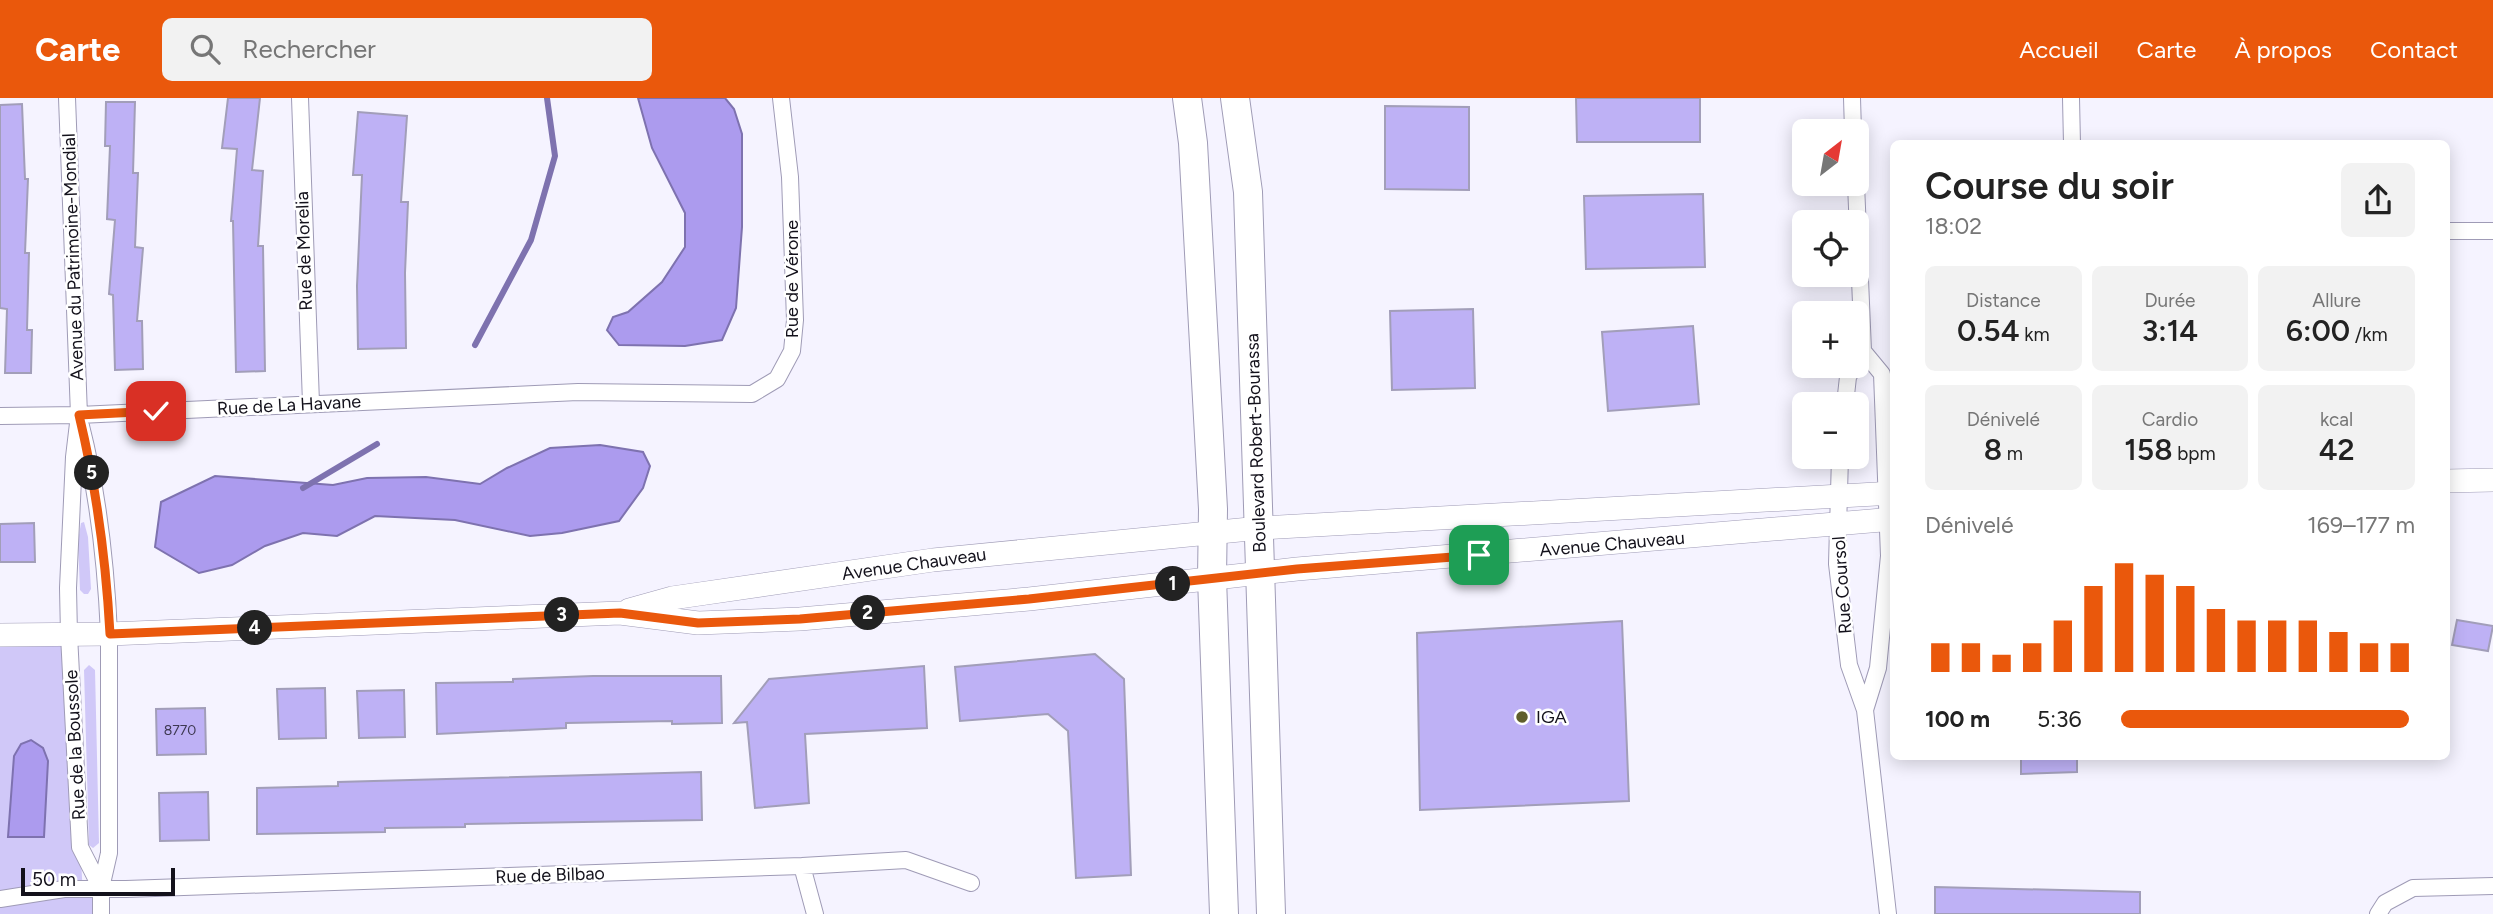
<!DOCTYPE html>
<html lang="fr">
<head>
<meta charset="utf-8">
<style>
	body { margin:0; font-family:Figtree,sans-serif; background:#f2f2f2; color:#222; height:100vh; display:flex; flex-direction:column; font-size:26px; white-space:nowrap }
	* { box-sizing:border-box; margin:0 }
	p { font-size:23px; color:#767676 }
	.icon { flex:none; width:38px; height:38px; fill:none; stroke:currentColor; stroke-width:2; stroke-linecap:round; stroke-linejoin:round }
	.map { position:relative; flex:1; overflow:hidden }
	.panel { position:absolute; left:1890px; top:42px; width:560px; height:620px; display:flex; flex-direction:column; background:#fff; border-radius:10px; box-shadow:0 4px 18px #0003 }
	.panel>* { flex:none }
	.needle { width:46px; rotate:31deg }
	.fabs { position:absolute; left:1792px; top:21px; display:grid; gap:14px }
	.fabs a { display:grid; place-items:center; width:77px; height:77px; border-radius:10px; background:#fff; box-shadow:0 4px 18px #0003; font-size:35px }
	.scale { position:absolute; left:21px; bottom:18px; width:154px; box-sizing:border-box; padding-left:7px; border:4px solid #13111b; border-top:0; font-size:19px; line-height:24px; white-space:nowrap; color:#13111b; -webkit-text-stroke:5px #fff; paint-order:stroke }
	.pin { position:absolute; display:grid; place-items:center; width:60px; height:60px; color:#fff; margin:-30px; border-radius:14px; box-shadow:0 4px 10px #0006 }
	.km { position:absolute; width:35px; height:35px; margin:-18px; border-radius:50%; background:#222; color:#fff; font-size:19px; line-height:35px; text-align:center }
	.round { display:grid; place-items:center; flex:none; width:74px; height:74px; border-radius:10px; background:#f2f2f2 }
	.headline { display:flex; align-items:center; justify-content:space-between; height:119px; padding:0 35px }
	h1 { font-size:38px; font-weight:600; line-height:52px }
	.metrics { display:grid; grid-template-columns:repeat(3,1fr); gap:10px; height:119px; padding:7px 35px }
	.metrics div { display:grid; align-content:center; border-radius:10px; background:#f2f2f2; text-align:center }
	.metrics b { font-size:30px; font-weight:600 }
	.metrics small { font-size:19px; font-weight:400 }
	.metrics p { font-size:19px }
	.chart { height:196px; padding:14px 35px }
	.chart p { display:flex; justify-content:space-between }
	.chart svg { width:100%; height:126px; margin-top:7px; stroke:#ea580c; stroke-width:6 }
	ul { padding:0 35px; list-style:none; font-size:23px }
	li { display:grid; grid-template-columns:112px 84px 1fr; align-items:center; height:52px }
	li i { height:18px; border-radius:9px; background:#ea580c }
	header { display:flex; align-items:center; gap:42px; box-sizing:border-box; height:98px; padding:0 35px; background:#ea580c; color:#fff }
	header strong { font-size:33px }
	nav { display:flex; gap:38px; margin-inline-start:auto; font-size:24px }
	.search { width:490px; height:63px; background:#f2f2f2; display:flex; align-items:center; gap:18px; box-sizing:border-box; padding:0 24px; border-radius:10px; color:#767676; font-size:26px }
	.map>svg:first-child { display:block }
	.green { fill:#d0c8f8 }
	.water { fill:#ac9bee; stroke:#7e72af; stroke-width:2 }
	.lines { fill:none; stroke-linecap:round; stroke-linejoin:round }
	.stream { stroke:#7e72af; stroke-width:6 }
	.building { fill:#beb1f5; stroke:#a29eb9; stroke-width:2 }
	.minor-casing { stroke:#9f9bb6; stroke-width:18 }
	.secondary-casing { stroke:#9f9bb6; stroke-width:24 }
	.trunk-casing { stroke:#9f9bb6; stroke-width:30 }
	.minor { stroke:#fff; stroke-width:16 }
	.secondary { stroke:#fff; stroke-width:23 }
	.trunk { stroke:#fff; stroke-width:28 }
	.route-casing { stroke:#fff; stroke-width:14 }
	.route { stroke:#ea580c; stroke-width:9 }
	.poi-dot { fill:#5f5e2b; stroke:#fff; stroke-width:2.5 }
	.labels { text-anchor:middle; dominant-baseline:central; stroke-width:5; stroke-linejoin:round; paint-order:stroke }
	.number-label { font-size:14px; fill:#3e3952 }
	.street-label { font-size:18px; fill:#13111b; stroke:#fff }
	.poi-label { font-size:18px; fill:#13111b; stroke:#fff; text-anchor:start }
</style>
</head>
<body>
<header>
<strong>Carte</strong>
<div class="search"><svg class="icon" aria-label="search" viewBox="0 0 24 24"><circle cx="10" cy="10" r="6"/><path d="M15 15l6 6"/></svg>Rechercher</div>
<nav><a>Accueil</a><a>Carte</a><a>À propos</a><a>Contact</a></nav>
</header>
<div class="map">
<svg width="2493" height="816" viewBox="0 0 2493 816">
	<rect width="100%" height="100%" fill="#f5f3ff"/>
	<path class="green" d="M84,424L88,439L91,491L88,496H84L80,492L78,443L81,425Z
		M0,537H69L83,798L96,792L101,816H0Z
		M89,567L95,572L99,745L93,750L89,747L84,572Z"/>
	<path class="water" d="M638,0H725L734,11L742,36V129L736,210L722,242L685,248L619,247L607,232L613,219L628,214L662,184L685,149V115L652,50Z
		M600,347L643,354L650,368L643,390L619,423L562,435L530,438L455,422L375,418L337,438L303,435L265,448L232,467L199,475L155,449L161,404L215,378L333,387L367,380L426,379L480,386L507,370L550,350Z
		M31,642L43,650L48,663L44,739H8L14,658L21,646Z"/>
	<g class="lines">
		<path class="stream" d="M475,247L531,142L555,58L547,0
			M303,390L377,346"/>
	</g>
	<path class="building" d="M228,0H260L252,72L263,73L258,148H263L265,273L236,274L233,123H231L237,51L222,50Z
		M1576,0H1700V44H1577Z
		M106,4H135L133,75H138L135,149L143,150L137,223H142L143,271L115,272L113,197L109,196L115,122L107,121L110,48H105Z
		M22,6L25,81H28L25,155H29L27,232H32L31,275H5L7,211L0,210V7Z
		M1385,8L1469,9V92L1385,91Z
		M358,14L407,18L401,104H408L405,175L406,250L358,251L357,188L362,77H353Z
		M1703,96L1705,169L1586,171L1584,98Z
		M1473,211L1475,290L1392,292L1390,213Z
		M1693,228L1699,306L1608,313L1602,234Z
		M34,425L35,464H0V426Z
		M2457,522L2493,528L2488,553L2452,547Z
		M1622,523L1629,703L1420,712L1417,535Z
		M1095,556L1124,581L1131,777L1076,780L1068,633L1048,616L960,623L955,569Z
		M924,568L927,630L805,636L809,705L755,710L747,624L734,625L769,581Z
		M593,578H721L722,625L672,626V623L566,625V630L437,636L436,585L513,584V581Z
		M325,590L326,640L279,641L277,591Z
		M404,592L405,639L359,640L357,593Z
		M205,610L206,656L157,657L156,611Z
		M2021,658H2077V674L2021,676Z
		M701,674L702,722L465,726V729L385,730V734L257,736V690L338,688V684Z
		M208,694L209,742L160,743L159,695Z
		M1935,789L2140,794V816H1935Z"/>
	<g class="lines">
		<defs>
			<path id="minor" d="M67,0L79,317L74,359L68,490L69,537L80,749L101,790
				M300,0L311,305
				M1852,0L1853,33
				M2071,0L2072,46
				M1856,86L1863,253L1857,264
				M2446,133H2493
				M1863,253L1882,276L1889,458L1878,570L1865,612
				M1845,306L1848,279L1854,268
				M0,318L79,317L578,294L752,296L777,281L792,253L795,222L790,79L781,0
				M81,328C98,395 106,466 109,536V755L101,790V816
				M1840,359L1837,466L1849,567L1865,612L1888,816
				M802,768L815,816
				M0,801L64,791H126L802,768L906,762L971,785
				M2378,816L2385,805L2413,790L2493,788"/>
			<path id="secondary" d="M2446,383L2493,382
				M629,512L672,500L933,462L1260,430L1894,395
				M0,537L109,536L620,515L698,525L800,521L1029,501L1297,471L1894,421"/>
			<path id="trunk" d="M1187,0L1193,45L1213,411L1212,480L1224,816
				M1235,0L1248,94L1271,816"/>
		</defs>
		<use href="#minor" class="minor-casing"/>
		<use href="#secondary" class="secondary-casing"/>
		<use href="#trunk" class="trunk-casing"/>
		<use href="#minor" class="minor"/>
		<use href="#secondary" class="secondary"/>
		<use href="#trunk" class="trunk"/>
	</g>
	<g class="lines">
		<defs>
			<path id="route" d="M156,313L79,317C96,388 106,463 110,536L620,515L698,525L800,521L1029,501L1297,471L1479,457"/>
		</defs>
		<use href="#route" class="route-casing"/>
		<use href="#route" class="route"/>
	</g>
	<circle class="poi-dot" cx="1522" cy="619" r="7"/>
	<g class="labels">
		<g class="number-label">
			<text x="180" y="632">8770</text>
		</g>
		<g class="street-label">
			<text transform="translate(304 153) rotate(-92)">Rue de Morelia</text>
			<text transform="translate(73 159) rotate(-92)">Avenue du Patrimoine-Mondial</text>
			<text transform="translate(792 181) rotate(-90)">Rue de Vérone</text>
			<text transform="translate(289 307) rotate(-3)">Rue de La Havane</text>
			<text transform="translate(1256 345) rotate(-92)">Boulevard Robert-Bourassa</text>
			<text transform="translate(1612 446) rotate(-5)">Avenue Chauveau</text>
			<text transform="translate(914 466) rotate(-8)">Avenue Chauveau</text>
			<text transform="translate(1842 487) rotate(-94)">Rue Coursol</text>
			<text transform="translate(75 647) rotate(-93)">Rue de la Boussole</text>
			<text transform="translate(550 777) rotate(-2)">Rue de Bilbao</text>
		</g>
		<g class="poi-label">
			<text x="1536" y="619">IGA</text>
		</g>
	</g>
</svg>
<div class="fabs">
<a><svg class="needle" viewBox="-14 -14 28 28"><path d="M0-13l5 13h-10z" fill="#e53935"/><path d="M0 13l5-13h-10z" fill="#767676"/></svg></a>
<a><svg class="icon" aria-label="locate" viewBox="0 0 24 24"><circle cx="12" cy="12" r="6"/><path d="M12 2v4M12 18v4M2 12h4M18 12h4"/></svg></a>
<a>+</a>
<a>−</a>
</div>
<div class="scale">50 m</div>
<div class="pin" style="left:1479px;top:457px;background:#1e9e55"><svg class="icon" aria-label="arrive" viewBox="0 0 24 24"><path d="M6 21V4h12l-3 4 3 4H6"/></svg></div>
<div class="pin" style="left:156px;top:313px;background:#d93025"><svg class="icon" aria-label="check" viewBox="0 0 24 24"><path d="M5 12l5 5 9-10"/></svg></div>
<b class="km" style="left:1173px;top:486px">1</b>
<b class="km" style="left:868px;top:515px">2</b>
<b class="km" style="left:562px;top:517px">3</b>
<b class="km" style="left:255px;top:530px">4</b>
<b class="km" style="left:92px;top:375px">5</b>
<section class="panel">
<div class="headline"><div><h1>Course du soir</h1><p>18:02</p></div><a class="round"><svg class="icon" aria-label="share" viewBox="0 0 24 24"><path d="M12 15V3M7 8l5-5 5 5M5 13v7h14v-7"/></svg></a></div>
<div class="metrics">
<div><p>Distance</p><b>0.54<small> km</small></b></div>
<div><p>Durée</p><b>3:14</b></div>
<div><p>Allure</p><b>6:00<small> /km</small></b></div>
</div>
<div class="metrics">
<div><p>Dénivelé</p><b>8<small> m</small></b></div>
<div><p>Cardio</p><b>158<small> bpm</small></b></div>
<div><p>kcal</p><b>42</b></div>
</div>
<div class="chart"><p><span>Dénivelé</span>169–177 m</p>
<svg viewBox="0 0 160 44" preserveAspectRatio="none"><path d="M5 44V34M15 44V34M25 44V38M35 44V34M45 44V26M55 44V14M65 44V6M75 44V10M85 44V14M95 44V22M105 44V26M115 44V26M125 44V26M135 44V30M145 44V34M155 44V34"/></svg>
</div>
<ul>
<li><b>100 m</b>5:36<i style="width:98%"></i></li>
</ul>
</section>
</div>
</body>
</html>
